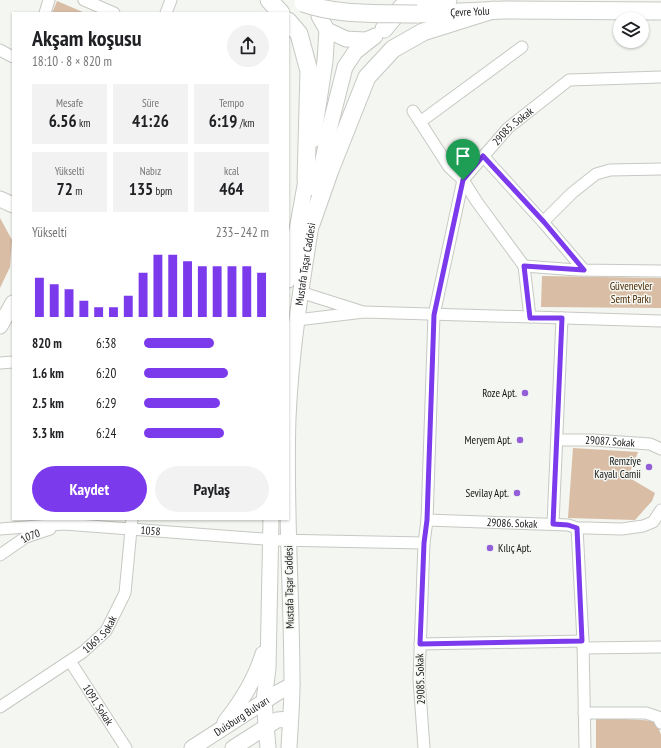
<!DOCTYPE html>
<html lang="tr">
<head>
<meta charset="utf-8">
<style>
	body { margin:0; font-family:"PT Sans Narrow",sans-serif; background:#f2f2f2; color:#202124; height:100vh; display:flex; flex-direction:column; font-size:15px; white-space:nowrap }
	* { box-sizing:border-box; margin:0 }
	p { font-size:13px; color:#757577 }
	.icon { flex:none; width:22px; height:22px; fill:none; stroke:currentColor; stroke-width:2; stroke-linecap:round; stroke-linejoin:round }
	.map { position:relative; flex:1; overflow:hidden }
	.drawer { position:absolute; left:12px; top:12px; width:277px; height:508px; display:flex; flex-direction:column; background:#fff; border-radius:0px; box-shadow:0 1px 3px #0004 }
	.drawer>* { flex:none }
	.controls { position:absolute; left:613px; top:12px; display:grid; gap:8px }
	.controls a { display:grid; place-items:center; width:36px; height:36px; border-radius:50%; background:#fff; box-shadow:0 1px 3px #0004; font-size:20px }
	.pin { position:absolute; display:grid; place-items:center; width:34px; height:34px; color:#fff; margin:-41px -17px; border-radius:50% 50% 50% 0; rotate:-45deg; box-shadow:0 0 4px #0007 }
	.pin .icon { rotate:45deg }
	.round { display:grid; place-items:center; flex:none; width:42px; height:42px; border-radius:21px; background:#f2f2f2 }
	.overview { display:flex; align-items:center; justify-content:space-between; height:68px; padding:0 20px }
	h1 { font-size:22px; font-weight:700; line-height:30px }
	.stats { display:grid; grid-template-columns:repeat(3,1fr); gap:6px; height:68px; padding:4px 20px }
	.stats div { display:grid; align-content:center; border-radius:0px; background:#f2f2f2; text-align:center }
	.stats b { font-size:17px; font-weight:700 }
	.stats small { font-size:11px; font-weight:400 }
	.stats p { font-size:11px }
	.chart { height:112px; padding:8px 20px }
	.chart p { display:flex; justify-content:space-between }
	.chart svg { width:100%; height:72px; margin-top:4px; stroke:#7c3aed; stroke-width:6 }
	.primary-button { display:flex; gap:8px; margin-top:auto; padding:8px 20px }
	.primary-button a { flex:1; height:46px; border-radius:24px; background:#7c3aed; color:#fff; font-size:16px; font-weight:700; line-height:46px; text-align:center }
	.primary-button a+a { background:#f2f2f2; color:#202124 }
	ul { padding:0 20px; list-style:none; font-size:13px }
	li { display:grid; grid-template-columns:64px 48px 1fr; align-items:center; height:30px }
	li i { height:10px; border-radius:5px; background:#7c3aed }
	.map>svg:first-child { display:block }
	.green { fill:#d9bda5 }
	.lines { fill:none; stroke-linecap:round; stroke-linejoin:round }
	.street-casing { stroke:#c6c9c3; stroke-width:13 }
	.secondary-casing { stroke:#c6c9c3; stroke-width:17 }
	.primary-casing { stroke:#c6c9c3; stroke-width:19 }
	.street { stroke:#fff; stroke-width:11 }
	.secondary { stroke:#fff; stroke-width:15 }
	.primary { stroke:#fff; stroke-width:17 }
	.primary-bridge-casing { stroke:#c6c9c3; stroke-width:19; stroke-linecap:butt }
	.primary-bridge { stroke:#fff; stroke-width:17 }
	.route-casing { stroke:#fff; stroke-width:8 }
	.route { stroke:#7c3aed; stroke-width:5 }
	.poi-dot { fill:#925fd8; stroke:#f3f6f1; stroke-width:1.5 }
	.labels { text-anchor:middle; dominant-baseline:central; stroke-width:3; stroke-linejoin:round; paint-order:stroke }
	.street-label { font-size:11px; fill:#161715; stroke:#f3f6f1 }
	.park-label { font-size:11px; fill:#4d2800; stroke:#f3f6f1 }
	.poi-label { font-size:11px; fill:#161715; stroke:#f3f6f1; text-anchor:end }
</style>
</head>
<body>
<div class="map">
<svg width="661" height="748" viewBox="0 0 661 748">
	<rect width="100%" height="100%" fill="#f3f6f1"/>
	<path class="green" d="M57,1L85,13H52Z
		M0,218L12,240L10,267L0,288Z
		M542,276L661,278V308L541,307Z
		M573,448L638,452L628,477L655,493L652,501L635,520L568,518Z
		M596,717L656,721L661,735V748H596Z"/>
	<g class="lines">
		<defs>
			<g id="street">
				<path d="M84,0L114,13"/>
				<path d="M45,13L49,0"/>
				<path d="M166,13L171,0"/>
				<path d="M0,50L13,57"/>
				<path d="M413,111L449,167L463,180L477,202L524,266L530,317"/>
				<path d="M420,122L522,47"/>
				<path d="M483,156L543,222L584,270"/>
				<path d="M543,222L572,193L596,174L610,170L661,169"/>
				<path d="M524,266L577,270L661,271"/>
				<path d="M300,292L360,311"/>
				<path d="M297,320L364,312L661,321"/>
				<path d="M0,363L13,362"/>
				<path id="s1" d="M557,440H593L650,444L661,449"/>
				<path id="s2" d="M427,520L568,525L577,528H587L622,529L643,526L653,522L661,510"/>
				<path d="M553,524L562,318"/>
				<path d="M577,528L583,641L585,748"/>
				<path id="s3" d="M0,529L64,524L276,540L424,543"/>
				<path id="s4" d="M0,555L26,537L50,529"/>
				<path d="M420,644L583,641"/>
				<path d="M583,648L661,647"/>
				<path id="s5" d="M70,661L126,748"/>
				<path id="s6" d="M0,707L83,652L106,631L125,593L132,519"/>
				<path d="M584,713H646L658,717L661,723"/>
				<path id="s7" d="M424,748L419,679L424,543L427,520L434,315L463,180L508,128L569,80L661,77"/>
			</g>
			<g id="secondary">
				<path d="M320,0L319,16L327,30L346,39L365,40L374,37"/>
				<path d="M313,140L325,61L327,30"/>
				<path d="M317,190L329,130L345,67L355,52L375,36"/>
				<path d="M0,199L13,205"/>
				<path d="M288,280L308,169"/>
				<path d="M0,326L13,303"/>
				<path d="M225,722C242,701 255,680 263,654"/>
				<path id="s8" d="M192,748L277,693L292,685"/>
				<path d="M233,748L277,720L290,719"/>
				<path d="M268,748L264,701L268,668L271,519"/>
				<path id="s9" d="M289,748C290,727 292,706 292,684C292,596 285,507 288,418C291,349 302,281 313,213"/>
			</g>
			<g id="primary">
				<path d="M269,0L281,13"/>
				<path id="s10" d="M417,14L504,10L661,11"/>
				<path d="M288,21L299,34L309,71L306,180"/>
				<path d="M384,29L402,7L424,1L448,0"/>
				<path d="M311,224L330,170L367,77L393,49L423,32L493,10"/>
			</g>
		</defs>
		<use href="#street" class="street-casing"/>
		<use href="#secondary" class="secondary-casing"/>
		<use href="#primary" class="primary-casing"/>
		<use href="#street" class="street"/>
		<use href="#secondary" class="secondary"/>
		<use href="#primary" class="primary"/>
		<defs>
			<path id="primary-bridge" d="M303,3C339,16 379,13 417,14"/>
		</defs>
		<use href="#primary-bridge" class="primary-bridge-casing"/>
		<use href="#primary-bridge" class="primary-bridge"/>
	</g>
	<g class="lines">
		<defs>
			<path id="route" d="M483,156L544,222L584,270L524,266L530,318H562L553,524L568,525L577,528L582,641L420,644L424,543L427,520L434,315L463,180Z"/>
		</defs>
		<use href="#route" class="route-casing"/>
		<use href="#route" class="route"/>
	</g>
	<g class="poi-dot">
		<circle cx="525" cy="393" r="4"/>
		<circle cx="520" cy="440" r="4"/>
		<circle cx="649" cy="467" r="4"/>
		<circle cx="517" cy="493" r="4"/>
		<circle cx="490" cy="548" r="4"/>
	</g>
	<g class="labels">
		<g class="street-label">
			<text stroke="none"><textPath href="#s10" startOffset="53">Çevre Yolu</textPath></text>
			<text stroke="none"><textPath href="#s7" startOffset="645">29085. Sokak</textPath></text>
			<text stroke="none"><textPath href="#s9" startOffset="485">Mustafa Taşar Caddesi</textPath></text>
			<text stroke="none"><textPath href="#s1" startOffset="53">29087. Sokak</textPath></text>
			<text stroke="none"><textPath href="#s2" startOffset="85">29086. Sokak</textPath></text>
			<text stroke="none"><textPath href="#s3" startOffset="151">1058</textPath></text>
			<text stroke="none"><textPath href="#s4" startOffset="36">1070</textPath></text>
			<text transform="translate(289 587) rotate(-91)">Mustafa Taşar Caddesi</text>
			<text stroke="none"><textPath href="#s6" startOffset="124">1069. Sokak</textPath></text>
			<text transform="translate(420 679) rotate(-92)">29085. Sokak</text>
			<text stroke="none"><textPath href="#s5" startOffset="52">1091. Sokak</textPath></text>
			<text stroke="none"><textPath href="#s8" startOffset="59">Duisburg Bulvarı</textPath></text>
		</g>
		<g class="park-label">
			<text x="631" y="286">Güvenevler<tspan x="631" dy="13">Semt Parkı</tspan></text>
		</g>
		<g class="poi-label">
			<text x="517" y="393">Roze Apt.</text>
			<text x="512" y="440">Meryem Apt.</text>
			<text x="641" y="461">Remziye<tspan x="641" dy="13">Kayalı Camii</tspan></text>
			<text x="509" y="493">Sevilay Apt.</text>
			<text x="498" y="548" text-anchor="start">Kılıç Apt.</text>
		</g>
	</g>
</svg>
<div class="controls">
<a><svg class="icon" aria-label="layers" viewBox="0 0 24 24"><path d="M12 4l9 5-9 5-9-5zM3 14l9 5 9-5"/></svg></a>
</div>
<div class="pin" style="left:463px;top:180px;background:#1e9e55"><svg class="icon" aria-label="arrive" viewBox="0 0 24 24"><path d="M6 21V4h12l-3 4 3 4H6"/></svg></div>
<section class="drawer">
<div class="overview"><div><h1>Akşam koşusu</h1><p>18:10 · 8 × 820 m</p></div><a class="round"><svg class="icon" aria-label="share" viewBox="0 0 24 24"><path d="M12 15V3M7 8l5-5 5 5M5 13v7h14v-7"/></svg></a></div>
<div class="stats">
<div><p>Mesafe</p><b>6.56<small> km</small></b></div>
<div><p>Süre</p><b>41:26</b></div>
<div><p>Tempo</p><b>6:19<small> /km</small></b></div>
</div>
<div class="stats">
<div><p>Yükselti</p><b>72<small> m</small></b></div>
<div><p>Nabız</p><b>135<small> bpm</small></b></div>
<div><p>kcal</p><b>464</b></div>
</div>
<div class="chart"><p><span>Yükselti</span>233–242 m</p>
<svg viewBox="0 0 160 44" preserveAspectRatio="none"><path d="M5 44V20M15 44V24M25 44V27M35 44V34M45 44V38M55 44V38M65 44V31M75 44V17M85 44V6M95 44V6M105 44V10M115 44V13M125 44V13M135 44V13M145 44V13M155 44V17"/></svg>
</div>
<ul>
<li><b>820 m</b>6:38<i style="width:56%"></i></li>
<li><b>1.6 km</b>6:20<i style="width:67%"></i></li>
<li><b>2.5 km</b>6:29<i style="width:61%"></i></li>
<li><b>3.3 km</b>6:24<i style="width:64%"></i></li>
</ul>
<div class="primary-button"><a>Kaydet</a><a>Paylaş</a></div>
</section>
</div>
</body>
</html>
